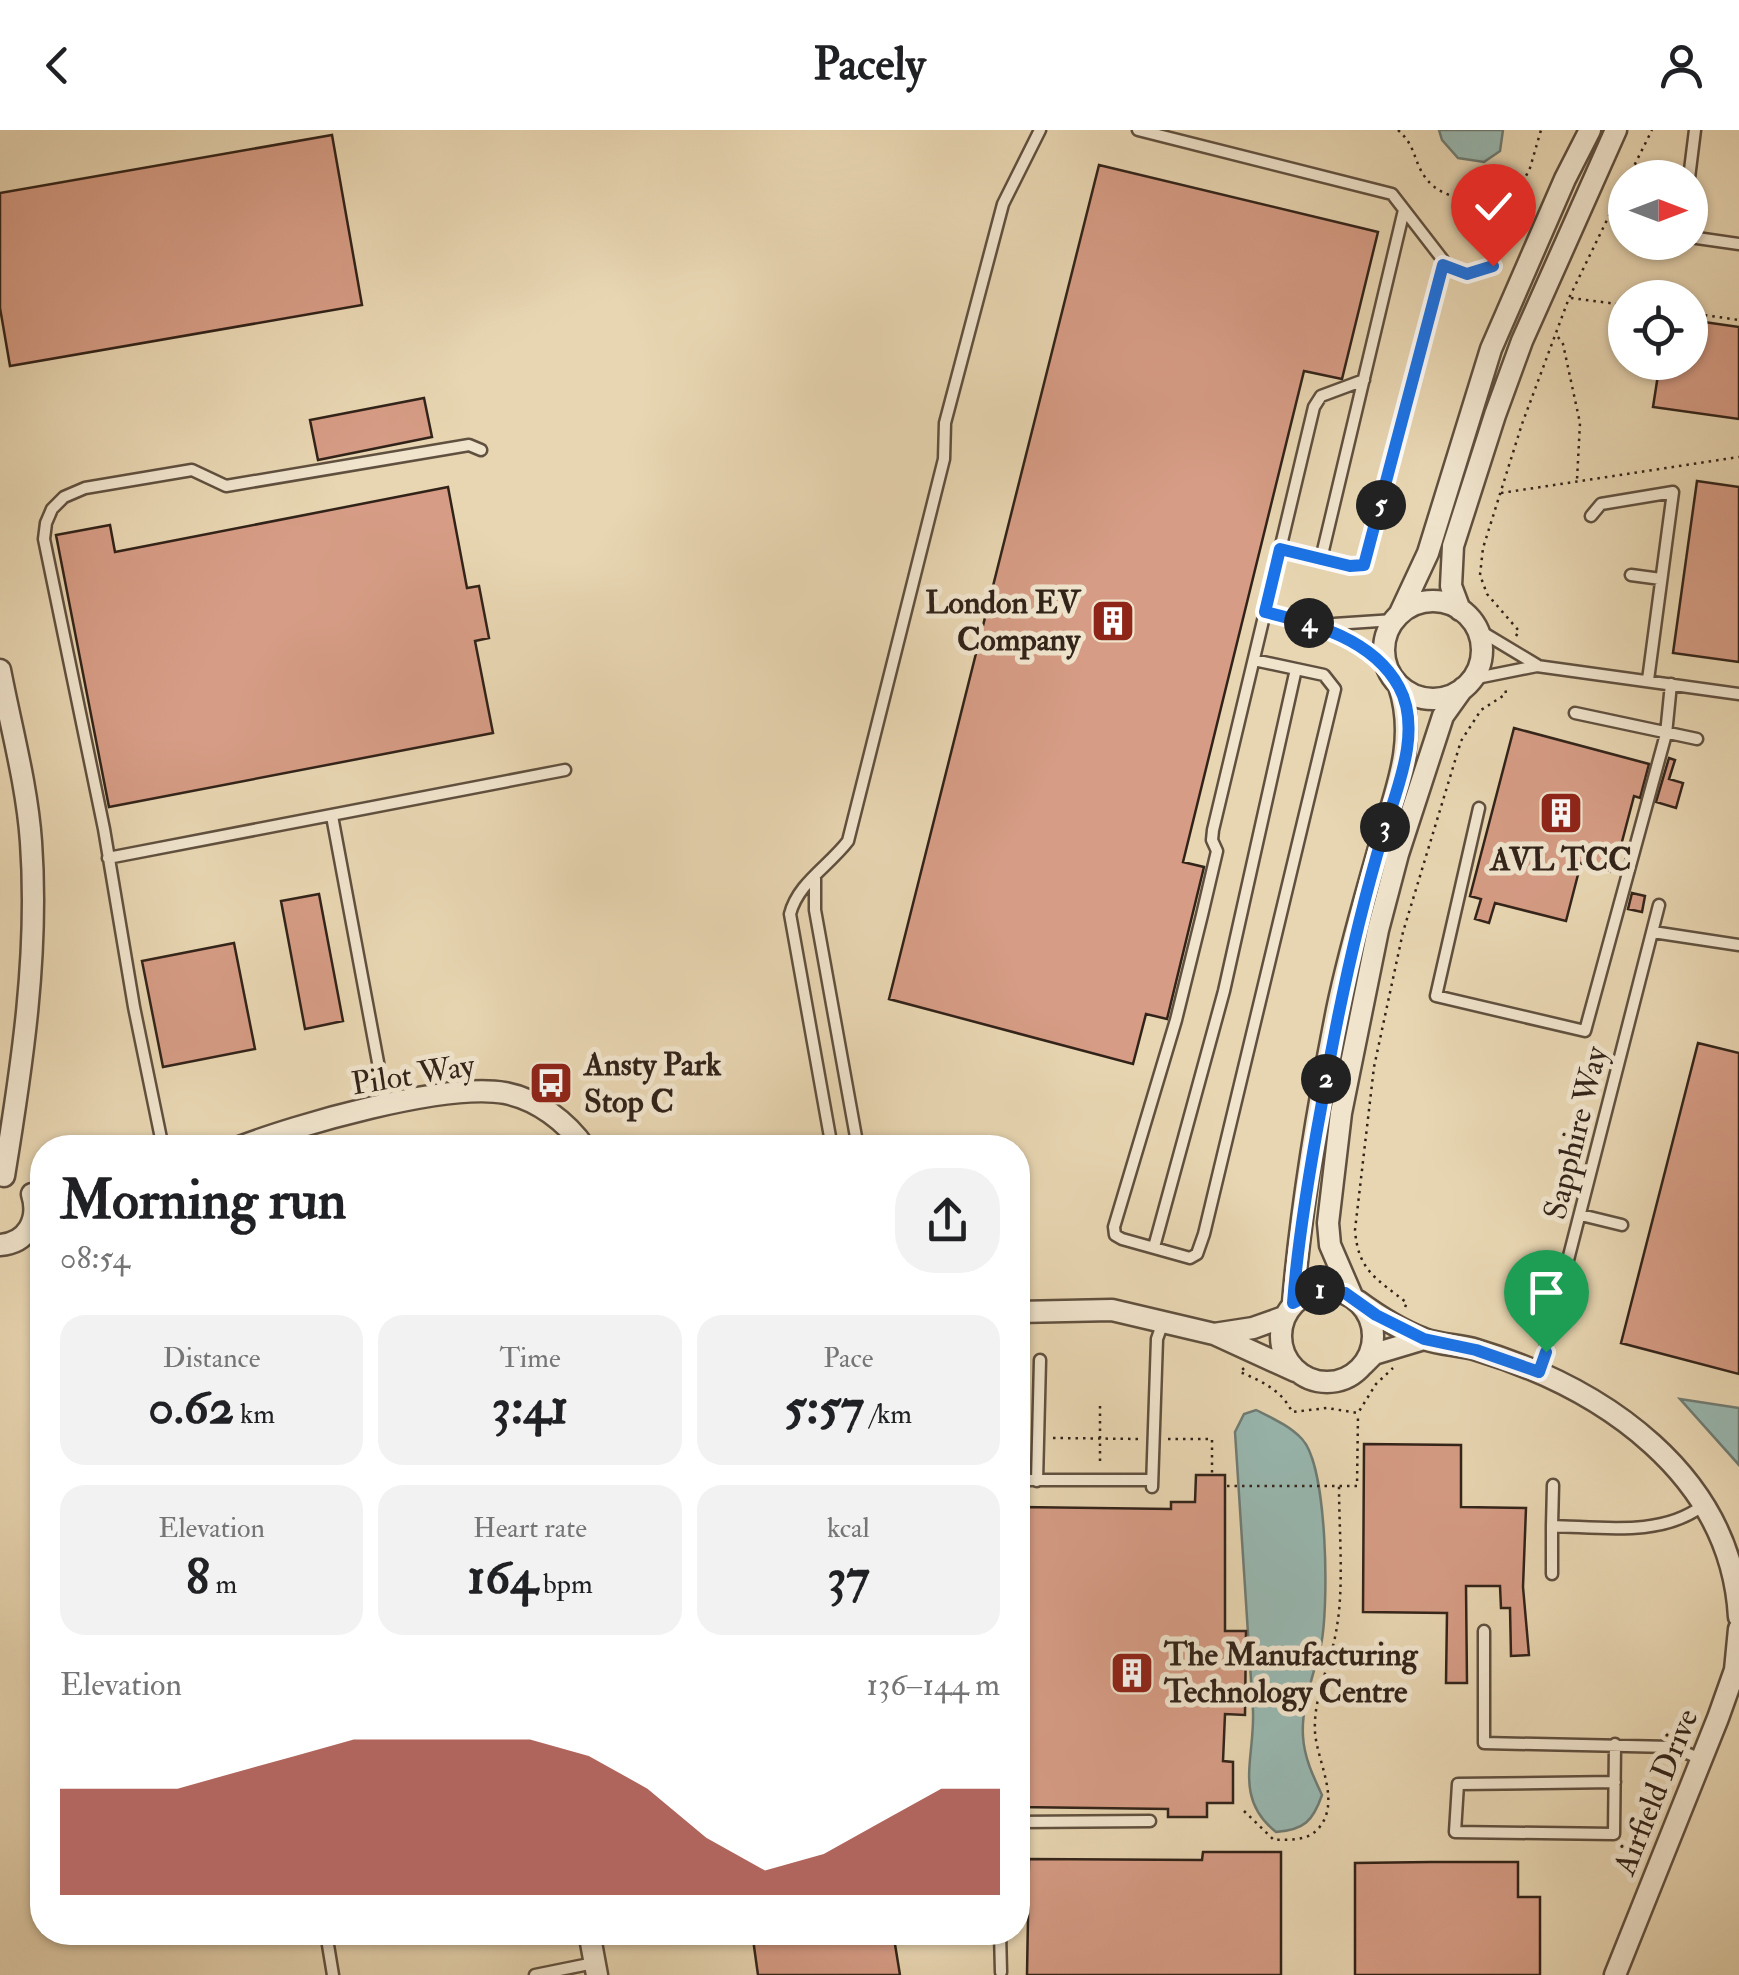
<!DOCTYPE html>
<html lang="en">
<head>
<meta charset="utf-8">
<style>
	body { margin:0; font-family:"IM FELL Double Pica",serif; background:#f2f2f2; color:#202124; height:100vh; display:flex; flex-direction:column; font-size:38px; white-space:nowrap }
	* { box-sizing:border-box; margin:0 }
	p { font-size:32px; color:#757577 }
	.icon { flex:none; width:55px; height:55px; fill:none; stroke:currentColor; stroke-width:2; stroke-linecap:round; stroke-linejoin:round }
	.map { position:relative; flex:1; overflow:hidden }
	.panel { position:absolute; left:30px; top:1005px; width:1000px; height:810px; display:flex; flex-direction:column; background:#fff; border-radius:40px; box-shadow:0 2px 8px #0004 }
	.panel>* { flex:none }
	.needle { width:65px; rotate:90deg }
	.fabs { position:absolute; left:1608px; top:30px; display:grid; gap:20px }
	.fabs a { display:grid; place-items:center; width:100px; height:100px; border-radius:50%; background:#fff; box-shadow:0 2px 8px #0004; font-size:50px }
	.pin { position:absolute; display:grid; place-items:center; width:85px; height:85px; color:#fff; margin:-102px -42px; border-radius:50% 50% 50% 0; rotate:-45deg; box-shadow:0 0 10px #0007 }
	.pin .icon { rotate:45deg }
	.km { position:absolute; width:50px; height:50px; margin:-25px; border-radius:50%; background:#222; color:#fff; font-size:28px; line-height:50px; text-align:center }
	.round { display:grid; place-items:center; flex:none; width:105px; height:105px; border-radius:40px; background:#f2f2f2 }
	.summary { display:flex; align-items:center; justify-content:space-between; height:170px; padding:0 30px }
	h1 { font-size:55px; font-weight:700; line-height:75px }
	.stats { display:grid; grid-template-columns:repeat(3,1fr); gap:15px; height:170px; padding:10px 30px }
	.stats div { display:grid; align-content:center; border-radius:25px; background:#f2f2f2; text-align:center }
	.stats b { font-size:50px; font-weight:700 }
	.stats small { font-size:28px; font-weight:400 }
	.stats p { font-size:28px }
	.chart { height:280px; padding:20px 30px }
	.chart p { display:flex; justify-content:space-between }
	.chart svg { width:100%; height:180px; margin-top:10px; fill:#8f2418; opacity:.7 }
	header { display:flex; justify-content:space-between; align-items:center; height:130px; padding:0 30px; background:#fff; font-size:45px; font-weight:700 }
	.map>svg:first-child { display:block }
	.water { fill:#98b8b1; stroke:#6f7c74; stroke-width:2.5 }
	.building { fill:#d69c85; stroke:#322319; stroke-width:2.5 }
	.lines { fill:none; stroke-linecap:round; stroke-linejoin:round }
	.lane-casing { stroke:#60503f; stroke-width:15 }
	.street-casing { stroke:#60503f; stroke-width:25 }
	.path { stroke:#322319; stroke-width:2.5; stroke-dasharray:2.5 5; stroke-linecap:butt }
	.lane { stroke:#f0e4cd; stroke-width:10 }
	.street { stroke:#f0e4cd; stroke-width:20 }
	.route-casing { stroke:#fff; stroke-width:20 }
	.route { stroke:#1a73e8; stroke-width:12 }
	.labels { text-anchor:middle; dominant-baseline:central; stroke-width:10; stroke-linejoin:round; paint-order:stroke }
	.poi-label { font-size:32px; font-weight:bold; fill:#322319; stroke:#f0e4cd; text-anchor:start }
	.street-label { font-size:32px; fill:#322319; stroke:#f0e4cd }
</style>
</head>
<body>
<header><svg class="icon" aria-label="back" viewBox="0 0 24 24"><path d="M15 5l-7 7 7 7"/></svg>Pacely<svg class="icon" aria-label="person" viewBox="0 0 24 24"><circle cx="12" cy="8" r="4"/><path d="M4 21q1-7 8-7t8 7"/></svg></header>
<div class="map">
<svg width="1739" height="1845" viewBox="0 0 1739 1845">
	<rect width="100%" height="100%" fill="#e8d6b2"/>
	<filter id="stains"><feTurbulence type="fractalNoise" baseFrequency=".002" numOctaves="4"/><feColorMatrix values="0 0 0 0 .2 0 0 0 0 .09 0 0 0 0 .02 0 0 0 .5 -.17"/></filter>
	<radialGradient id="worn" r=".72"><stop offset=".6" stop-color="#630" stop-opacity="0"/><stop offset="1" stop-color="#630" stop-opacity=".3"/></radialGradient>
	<path class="water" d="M1439,0H1503L1500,21L1484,32L1458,28L1442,10Z
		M1680,1269L1739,1278V1335Z
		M1256,1280C1272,1288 1290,1296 1302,1309C1328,1337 1329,1477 1321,1515C1314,1544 1301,1576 1303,1606C1304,1627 1313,1646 1322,1665C1313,1691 1304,1700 1276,1702C1233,1668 1255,1628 1253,1581L1235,1302L1244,1284Z"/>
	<path class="building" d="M332,5L362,175L10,236L0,178V63Z
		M1099,35L1378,102L1342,249L1304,241L1183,732L1204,737L1167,889L1146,884L1133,934L889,869Z
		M1690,190L1739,197V289L1653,277L1660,232H1690Z
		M424,268L432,307L318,330L310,290Z
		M1697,351L1739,357V532L1673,523Z
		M448,357L467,458L479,456L489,508L475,511L493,603L109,677L56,405L110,395L115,422Z
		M1514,598L1649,634L1640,668L1634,666L1614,742L1581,733L1566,791L1495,773L1489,793L1475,789L1481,769L1470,766Z
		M1669,628L1675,630L1669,649L1683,653L1676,678L1656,672Z
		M1632,763L1645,766L1642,782L1628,779Z
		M319,764L343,891L305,899L281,771Z
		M234,813L255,919L163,937L142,831Z
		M1698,913L1739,923V1244L1621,1213Z
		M1364,1314L1461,1315V1377L1526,1378L1523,1457L1529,1525L1511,1526L1510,1478H1501L1500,1456H1466L1467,1553H1446L1447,1483L1363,1482Z
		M1196,1345H1225V1501H1246L1245,1585L1225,1584L1223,1631L1233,1632V1673H1207V1687H1168V1679L1018,1677L1021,1377L1171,1379V1372H1195Z
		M1203,1722H1281V1845H1027L1029,1729L1202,1730Z
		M1431,1732H1518V1767H1540V1845H1355V1733Z
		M752,1802H893L900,1845H758Z"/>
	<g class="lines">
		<defs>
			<path id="lane" d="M1138,0L1392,64L1443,130L1367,429L1364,435L1350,436L1280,419
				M1689,48L1695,0
				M1690,107L1739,114
				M1591,386L1601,374L1673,362L1648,550
				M1321,429L1404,80
				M1631,445L1661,449
				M1265,482L1319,495
				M1477,499L1537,535
				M1254,530L1324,545L1335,559L1204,1104L1197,1124L1190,1128L1122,1109L1115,1105L1114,1097L1176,890L1202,785L1217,721L1212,710L1213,700L1314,277L1321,266L1364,250
				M1387,537L1353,512L1319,495L1394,490
				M1472,549L1537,536L1739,564
				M1575,583L1697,609
				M1479,678L1436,866L1585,901L1666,604L1671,554
				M332,686L386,975
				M108,728L565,640
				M815,748V780L858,1018
				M1653,802L1739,815
				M163,1018L134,877L104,699L44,409L46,393L52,379L64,367L85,358L192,340L226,356L469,315L481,320
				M832,1018L790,784C798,753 828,737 848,711L944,329L945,293L1003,74L1040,0
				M1581,1085L1622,1095
				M1154,1117L1224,861L1296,539
				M1539,1243L1659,775
				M1018,1350H1152
				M1037,1351L1040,1230
				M1152,1357L1157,1209L1163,1192
				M1552,1396L1553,1355
				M1552,1444V1396C1602,1397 1661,1407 1702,1376
				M1484,1501V1613L1672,1617L1701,1629
				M1615,1652L1458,1654L1455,1702L1614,1704L1615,1614
				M1018,1692L1150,1691
				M1000,1802L1001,1842
				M328,1815L333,1845
				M535,1845L594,1833"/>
			<path id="street" d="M1384 520a49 49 0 1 1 98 0a49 49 0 1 1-98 0Z
				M1460,480L1451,456L1453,416L1495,285L1522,211L1616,0
				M1400,483L1428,423L1491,219L1565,49L1590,0
				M0,540C11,597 27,655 31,712C39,824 22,936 4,1046
				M237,1018C296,995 445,952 505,963C537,969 567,992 585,1018
				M0,1115C27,1113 40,1090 32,1064
				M1281 1206a46 46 0 1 1 92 0a46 46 0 1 1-92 0Z
				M1352,1166L1330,1115L1328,1093L1341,983L1378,800L1398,724L1443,586L1463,558
				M1358,1171C1377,1185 1401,1200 1424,1209C1441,1215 1460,1215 1477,1220C1603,1258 1731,1344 1739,1487
				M1293,1173C1301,1076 1318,976 1337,880C1348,826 1364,772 1379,718C1394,664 1418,613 1399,556
				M1018,1182L1112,1180L1214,1204L1295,1241
				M1214,1204L1253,1198L1284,1187
				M1363,1235L1374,1224L1424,1209
				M589,1802L597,1845
				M1615,1845L1718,1588L1735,1540L1739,1499"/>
		</defs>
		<use href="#lane" class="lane-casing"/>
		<use href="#street" class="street-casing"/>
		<path class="path" d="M1398,0C1416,16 1413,30 1425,47C1445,76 1491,71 1519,60L1530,38L1541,0
			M1628,48L1652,0
			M1497,69L1522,98
			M1454,139C1472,146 1485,135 1504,138
			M1571,168L1625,175
			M1690,183L1739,190
			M1558,207L1563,214L1580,293L1577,350
			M1501,363L1739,327
			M1516,506L1519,501L1487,464L1480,445L1483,418L1522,294L1569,168L1625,53
			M1405,1177L1407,1173C1377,1149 1358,1141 1355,1100L1374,937L1403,802L1461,611L1481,580L1506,564L1505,556
			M1244,1238L1240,1242C1261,1251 1282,1260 1292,1282L1327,1278L1358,1283L1376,1254L1393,1238
			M1100,1276V1334
			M1053,1308L1140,1309
			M1168,1309H1212V1343
			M1227,1356H1357L1358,1285
			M1244,1681L1274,1710C1289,1709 1306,1712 1318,1699C1342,1672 1317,1632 1315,1602C1313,1565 1332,1532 1337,1496C1344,1455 1339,1399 1339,1356"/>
		<use href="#lane" class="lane"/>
		<use href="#street" class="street"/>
	</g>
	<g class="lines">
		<defs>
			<path id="route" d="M1493,136L1467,144L1443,135L1364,435L1350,436L1280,419L1265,482C1315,494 1373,509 1399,557C1423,601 1396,661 1383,704C1356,795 1337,885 1321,978C1309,1043 1298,1108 1293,1173L1317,1160L1345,1163L1376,1185L1424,1209L1476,1220L1539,1242L1546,1222"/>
		</defs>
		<use href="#route" class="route-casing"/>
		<use href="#route" class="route"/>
	</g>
	<defs>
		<symbol id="building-square" viewBox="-11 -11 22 22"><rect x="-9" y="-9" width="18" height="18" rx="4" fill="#8f2418" stroke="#f0e4cd"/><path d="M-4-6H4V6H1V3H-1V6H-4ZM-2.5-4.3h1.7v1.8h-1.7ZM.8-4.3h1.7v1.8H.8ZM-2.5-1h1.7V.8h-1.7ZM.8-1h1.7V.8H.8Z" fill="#fff"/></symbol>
		<symbol id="bus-square" viewBox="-11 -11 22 22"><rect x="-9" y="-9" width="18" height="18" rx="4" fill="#8f2418" stroke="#f0e4cd"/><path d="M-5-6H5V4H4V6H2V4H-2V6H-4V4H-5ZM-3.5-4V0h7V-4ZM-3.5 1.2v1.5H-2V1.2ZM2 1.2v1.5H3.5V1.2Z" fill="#fff"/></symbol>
	</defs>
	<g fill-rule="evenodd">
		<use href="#building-square" x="1088" y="466" width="50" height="50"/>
		<use href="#building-square" x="1536" y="658" width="50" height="50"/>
		<use href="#bus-square" x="526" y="928" width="50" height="50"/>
		<use href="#building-square" x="1107" y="1518" width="50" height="50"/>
	</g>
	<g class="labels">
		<g class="poi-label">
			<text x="1080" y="473" text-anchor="end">London EV<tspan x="1080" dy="37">Company</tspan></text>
			<text x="1561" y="730" text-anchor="middle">AVL TCC</text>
			<text x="584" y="935">Ansty Park<tspan x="584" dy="37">Stop C</tspan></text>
			<text x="1164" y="1525">The Manufacturing<tspan x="1164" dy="37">Technology Centre</tspan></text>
		</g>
		<g class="street-label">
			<text transform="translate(413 945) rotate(-9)">Pilot Way</text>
			<text transform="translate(1576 1003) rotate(-76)">Sapphire Way</text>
			<text transform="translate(1656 1662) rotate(-68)">Airfield Drive</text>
		</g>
	</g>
	<rect width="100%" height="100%" filter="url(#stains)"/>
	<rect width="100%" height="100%" fill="url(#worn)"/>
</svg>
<div class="fabs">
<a><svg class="needle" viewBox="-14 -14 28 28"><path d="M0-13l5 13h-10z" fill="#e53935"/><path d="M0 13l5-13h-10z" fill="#757577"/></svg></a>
<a><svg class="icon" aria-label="locate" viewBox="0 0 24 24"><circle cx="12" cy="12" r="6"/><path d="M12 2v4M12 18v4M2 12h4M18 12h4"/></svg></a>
</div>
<div class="pin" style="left:1546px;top:1222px;background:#1e9e55"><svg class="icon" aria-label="arrive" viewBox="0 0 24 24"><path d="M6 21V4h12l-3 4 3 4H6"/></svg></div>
<div class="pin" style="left:1493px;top:136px;background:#d93025"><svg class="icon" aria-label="check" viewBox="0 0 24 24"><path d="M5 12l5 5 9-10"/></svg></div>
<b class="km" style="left:1320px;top:1160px">1</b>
<b class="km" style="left:1326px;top:949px">2</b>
<b class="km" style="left:1385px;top:697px">3</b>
<b class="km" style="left:1309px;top:493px">4</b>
<b class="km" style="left:1381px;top:375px">5</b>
<section class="panel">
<div class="summary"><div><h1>Morning run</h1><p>08:54</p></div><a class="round"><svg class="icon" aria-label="share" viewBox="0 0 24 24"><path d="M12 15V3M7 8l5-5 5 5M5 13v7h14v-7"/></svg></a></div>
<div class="stats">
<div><p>Distance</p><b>0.62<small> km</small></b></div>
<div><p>Time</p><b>3:41</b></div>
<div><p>Pace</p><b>5:57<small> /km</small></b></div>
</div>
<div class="stats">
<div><p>Elevation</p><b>8<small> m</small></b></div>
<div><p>Heart rate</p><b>164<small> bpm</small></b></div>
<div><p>kcal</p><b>37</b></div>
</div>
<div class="chart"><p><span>Elevation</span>136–144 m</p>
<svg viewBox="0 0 160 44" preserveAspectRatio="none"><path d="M0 44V18L10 18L20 18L30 14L40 10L50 6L60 6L70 6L80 6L90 10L100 18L110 30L120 38L130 34L140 26L150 18L160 18V44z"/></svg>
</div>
</section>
</div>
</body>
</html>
